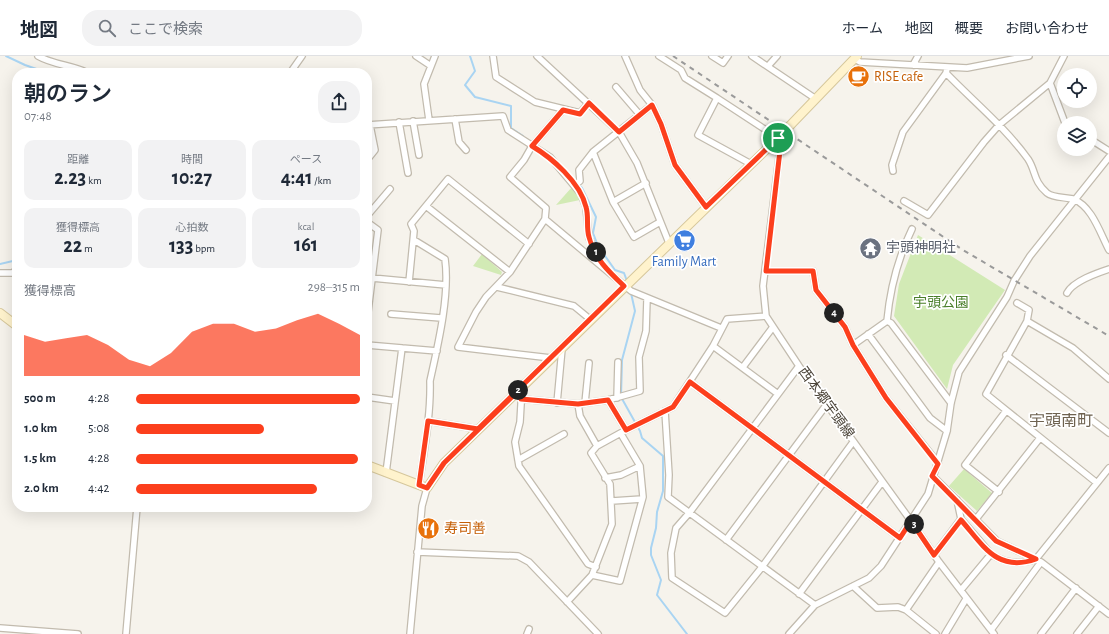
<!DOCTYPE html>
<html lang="ja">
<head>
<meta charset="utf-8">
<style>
	body { margin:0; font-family:"Alegreya Sans","Noto Sans JP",sans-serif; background:#f2f2f3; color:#1f2937; height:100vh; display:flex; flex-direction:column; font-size:15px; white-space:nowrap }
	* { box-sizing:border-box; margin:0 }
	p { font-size:13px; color:#747a83 }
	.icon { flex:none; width:22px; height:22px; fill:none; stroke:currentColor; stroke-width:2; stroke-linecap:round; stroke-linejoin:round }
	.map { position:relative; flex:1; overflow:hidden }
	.side { position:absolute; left:12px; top:12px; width:360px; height:444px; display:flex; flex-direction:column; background:#fff; border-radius:16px; box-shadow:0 4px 16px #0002 }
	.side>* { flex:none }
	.fabs { position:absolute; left:1057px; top:12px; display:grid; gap:8px }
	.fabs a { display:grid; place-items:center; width:40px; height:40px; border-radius:50%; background:#fff; box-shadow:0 4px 16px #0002; font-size:20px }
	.pin { position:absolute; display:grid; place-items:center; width:34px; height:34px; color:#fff; margin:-17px; border:2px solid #fff; border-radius:50%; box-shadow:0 1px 4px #0007 }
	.km { position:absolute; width:20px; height:20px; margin:-10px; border-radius:50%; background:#222; color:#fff; font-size:11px; line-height:20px; text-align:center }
	.round { display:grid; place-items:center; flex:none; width:42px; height:42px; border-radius:16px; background:#f2f2f3 }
	.headline { display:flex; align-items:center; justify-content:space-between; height:68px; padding:0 12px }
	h1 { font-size:22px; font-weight:600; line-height:30px }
	.metrics { display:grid; grid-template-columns:repeat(3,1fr); gap:6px; height:68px; padding:4px 12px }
	.metrics div { display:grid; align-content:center; border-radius:10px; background:#f2f2f3; text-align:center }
	.metrics b { font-size:20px; font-weight:600 }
	.metrics small { font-size:11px; font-weight:400 }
	.metrics p { font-size:11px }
	.chart { height:112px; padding:8px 12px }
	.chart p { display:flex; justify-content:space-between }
	.chart svg { width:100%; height:72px; margin-top:4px; fill:#fc3f1d; opacity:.7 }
	ul { padding:0 12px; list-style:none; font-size:13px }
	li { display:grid; grid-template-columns:64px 48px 1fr; align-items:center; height:30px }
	li i { height:10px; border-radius:5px; background:#fc3f1d }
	header { display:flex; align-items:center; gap:24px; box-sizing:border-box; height:56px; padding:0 20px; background:#fff; border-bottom:1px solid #e0e1e3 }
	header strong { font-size:19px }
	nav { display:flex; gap:22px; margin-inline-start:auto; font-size:14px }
	.search { width:280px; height:36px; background:#f2f2f3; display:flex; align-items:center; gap:10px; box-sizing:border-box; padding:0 14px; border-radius:16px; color:#747a83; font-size:15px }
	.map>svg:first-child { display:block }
	.green { fill:#d2eab5 }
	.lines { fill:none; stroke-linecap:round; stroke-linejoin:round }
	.stream { stroke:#a9d4f2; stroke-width:2 }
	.street-casing { stroke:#c2bbae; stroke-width:8 }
	.secondary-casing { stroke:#d6c79b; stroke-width:10 }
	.street { stroke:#fff; stroke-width:5.5 }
	.secondary { stroke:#fff3cd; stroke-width:8 }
	.rail { stroke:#9a9a9a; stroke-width:2; stroke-dasharray:5 5; stroke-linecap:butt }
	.route-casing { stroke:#fff; stroke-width:8 }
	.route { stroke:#fc3f1d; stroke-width:5 }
	.labels { text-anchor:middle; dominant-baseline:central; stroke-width:3.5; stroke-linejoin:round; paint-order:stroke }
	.food-label { font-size:14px; fill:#c56008; stroke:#fff; text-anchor:start }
	.worship-label { font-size:14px; fill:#5b616d; stroke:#fff; text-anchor:start }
	.shop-label { font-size:14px; fill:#366cbe; stroke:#fff }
	.park-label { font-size:14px; fill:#4a7f2a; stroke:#fff }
	.street-label { font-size:14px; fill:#4b4439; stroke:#fff }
	.quarter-label { font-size:16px; fill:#6e6250; stroke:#fff }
</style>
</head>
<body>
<header>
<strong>地図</strong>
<div class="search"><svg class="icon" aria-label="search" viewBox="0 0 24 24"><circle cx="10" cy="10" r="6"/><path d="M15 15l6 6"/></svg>ここで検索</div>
<nav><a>ホーム</a><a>地図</a><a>概要</a><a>お問い合わせ</a></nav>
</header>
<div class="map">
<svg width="1109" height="578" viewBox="0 0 1109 578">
	<rect width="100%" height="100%" fill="#f6f3ec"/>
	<path class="green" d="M572,131L580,144L556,149Z
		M918,179L1005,234L953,309L947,333L894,260L899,228Z
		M482,198L502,216L501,219L473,210Z
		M964,413L992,437L977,455L949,430Z"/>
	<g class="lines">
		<path class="stream" d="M6,0L25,9L48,17
			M470,0L475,15L465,29L475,41L511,50V72L523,80
			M548,97L582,132L596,161L593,177L598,190L615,214L624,217L627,225
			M0,208L17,204
			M631,237L635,255L622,304L621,341L640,375L642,382L663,400V435L657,456L656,472L651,492V499L661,524L657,539L687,578"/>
		<defs>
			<path id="street" d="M38,0C54,9 72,9 88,17
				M416,0L431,10
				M493,0L496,21L535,46L580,57L589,47
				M537,0L619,76L637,107L669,187
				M625,0L640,34L652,49
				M659,0L681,14L685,22L717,42
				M712,0L723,7L728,0
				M752,0L816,43
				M855,3L860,6L967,12L1029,0
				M913,9L918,0
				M768,10L777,0
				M290,17L302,0
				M946,17C973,45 1005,71 1028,103C1036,115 1033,125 1047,137C1053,142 1065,141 1073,143C1092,150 1100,177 1109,194
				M1050,27L1065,67
				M616,31L640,59
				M455,63L459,86L466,94
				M429,64L424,28L435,0
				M413,65L419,99
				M399,66L408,117
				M367,69L503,60L508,74L550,101L581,138L586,151L589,182L603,211
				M1090,83L1109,95
				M593,96L613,146L634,181L660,166
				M367,104L375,94L370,69
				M751,108L698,79L717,42L778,82L781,86L763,230L766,260L799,310L911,465L939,506L994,578
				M893,115L892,109L903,76L946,17L947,13
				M575,129L580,125L579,114L593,96L652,49L661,68L675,109L706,151
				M904,145L928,159L984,86L999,69L1050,27L1064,0
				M613,146L646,127
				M426,150L510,216
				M367,160L390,133
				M545,163L631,235L721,272
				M367,166L378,174L367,264
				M414,184L445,203C450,239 438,289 430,325C431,359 424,394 419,429
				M766,215H813L816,234L845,271L853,289L886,342L938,407
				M0,217H12L17,214
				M372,222L446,229
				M409,226L414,175L411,168L448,123L529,188
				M497,231L574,250L591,264
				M1067,237C1073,225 1097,217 1109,213
				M1017,247L1029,254L1027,265
				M391,258L441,262
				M887,265L891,267L951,347
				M887,265C890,233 898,202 912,173
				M868,278L930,362L947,375
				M367,289L437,295
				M853,289L887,265
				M713,290L778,338
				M1006,299L1109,377
				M551,302L458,291L476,256L486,241L510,216L545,163L546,152L510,121L524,104L532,90L563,54
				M799,310L690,456L676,472L671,497L672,522L725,557L762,511L853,386
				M743,311L773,271
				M690,326L900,482
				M522,331L520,366L515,386L519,410L588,508L596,511
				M367,341L395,345
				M617,342L618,306
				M521,343L578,348L608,344L640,335L639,301L646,275L647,243
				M608,344L626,374
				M557,347L562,293
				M585,347L589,307
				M578,348L580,360L597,390
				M665,355L669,419L668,441L815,549
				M428,365L478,373
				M518,404L564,378
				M386,417L402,292
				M933,420L997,485L1041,506L1109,558
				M605,422L621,419L640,410
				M1097,427L986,338L1027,265L1073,292L1109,323
				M999,436L965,409L1006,355
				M612,445L642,443
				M961,463L991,498
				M976,463L1040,382
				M726,484L827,348
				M417,496L518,500L529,506L598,578
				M934,499L961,463L957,444
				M592,519L620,525L643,441L640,410L621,378
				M853,530L877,552L898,551L906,554
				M961,534L991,498C1006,508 1020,509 1036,503L1109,412
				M799,538L882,426
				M567,546L592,519L612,468L610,428L591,397L597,390L626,374L673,351L713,290L727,263L766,260
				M0,572L78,578
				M991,574L1041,506
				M126,578L137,451
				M410,578L422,450L427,432
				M527,578L529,573
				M789,578L815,549L869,522L881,510L928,438L947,375L951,347L959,316L1007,241L1014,225L1030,200L1109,101
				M936,578L906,554L939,506
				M945,578L966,543
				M1041,578L1076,532
				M1077,578L1099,550"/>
			<path id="secondary" d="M0,257L17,270
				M367,409L427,432L444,407L778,82L857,0"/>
		</defs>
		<use href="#street" class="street-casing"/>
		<use href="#secondary" class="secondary-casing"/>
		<use href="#street" class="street"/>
		<use href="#secondary" class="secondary"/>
		<path class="rail" d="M673,0L963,194L1109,280"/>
	</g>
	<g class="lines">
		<defs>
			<path id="route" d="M778,82L706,151L675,109L661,68L652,49L619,76L589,47L580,58L563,54L532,90C552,102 580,126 586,151C589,160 586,171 589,181C594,202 609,216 624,230L478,373L428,365L419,429L427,432L444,407L522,331L521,343L578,348L608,344L626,374L673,351L690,326L900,482L911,465L934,499L961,464C983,489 997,517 1036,503L996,485L932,420L938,408L886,342L853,289L845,271L816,234L813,215H766L781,86L778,82"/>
		</defs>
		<use href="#route" class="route-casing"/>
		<use href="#route" class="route"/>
	</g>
	<defs>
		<symbol id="cafe-disc" viewBox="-11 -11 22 22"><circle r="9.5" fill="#e8710a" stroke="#fff"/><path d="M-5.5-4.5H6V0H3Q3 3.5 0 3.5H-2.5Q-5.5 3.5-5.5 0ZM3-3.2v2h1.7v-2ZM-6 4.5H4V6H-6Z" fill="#fff"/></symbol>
		<symbol id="supermarket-disc" viewBox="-11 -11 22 22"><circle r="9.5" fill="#3f7fe0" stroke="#fff"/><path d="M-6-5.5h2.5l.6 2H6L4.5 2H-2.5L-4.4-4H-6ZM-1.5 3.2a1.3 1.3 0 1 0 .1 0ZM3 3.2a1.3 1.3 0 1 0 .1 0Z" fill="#fff"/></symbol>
		<symbol id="temple-disc" viewBox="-11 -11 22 22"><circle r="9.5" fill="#6b7280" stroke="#fff"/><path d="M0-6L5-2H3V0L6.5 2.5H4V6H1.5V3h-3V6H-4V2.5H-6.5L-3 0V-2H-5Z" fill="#fff"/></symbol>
		<symbol id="restaurant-disc" viewBox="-11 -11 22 22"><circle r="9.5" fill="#e8710a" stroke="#fff"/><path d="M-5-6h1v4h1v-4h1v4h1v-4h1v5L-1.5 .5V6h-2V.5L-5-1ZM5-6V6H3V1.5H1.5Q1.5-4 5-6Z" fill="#fff"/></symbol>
	</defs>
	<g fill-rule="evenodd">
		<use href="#cafe-disc" x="846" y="8" width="25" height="25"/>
		<use href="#supermarket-disc" x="672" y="172" width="25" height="25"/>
		<use href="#temple-disc" x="858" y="180" width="25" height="25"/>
		<use href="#restaurant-disc" x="416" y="460" width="25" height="25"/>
	</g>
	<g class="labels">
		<g class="food-label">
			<text x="874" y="21">RISE cafe</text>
			<text x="444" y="473">寿司善</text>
		</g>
		<g class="worship-label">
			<text x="886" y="192">宇頭神明社</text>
		</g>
		<g class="shop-label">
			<text x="684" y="206">Family Mart</text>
		</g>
		<g class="park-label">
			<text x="941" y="247">宇頭公園</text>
		</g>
		<g class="street-label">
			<text transform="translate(826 347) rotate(54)">西本郷宇頭線</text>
		</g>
		<g class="quarter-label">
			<text x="1061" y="365">宇頭南町</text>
		</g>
	</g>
</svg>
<div class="fabs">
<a><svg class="icon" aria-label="locate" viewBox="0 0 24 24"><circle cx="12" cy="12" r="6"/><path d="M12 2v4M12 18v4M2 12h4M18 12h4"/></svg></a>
<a><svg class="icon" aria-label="layers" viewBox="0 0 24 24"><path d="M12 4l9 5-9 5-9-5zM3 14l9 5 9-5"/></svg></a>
</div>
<div class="pin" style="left:778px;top:82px;background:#1e9e55"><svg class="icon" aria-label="arrive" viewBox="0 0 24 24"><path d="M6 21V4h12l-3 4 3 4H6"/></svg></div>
<b class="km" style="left:596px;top:196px">1</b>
<b class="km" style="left:518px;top:334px">2</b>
<b class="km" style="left:914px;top:468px">3</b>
<b class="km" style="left:834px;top:257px">4</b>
<section class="side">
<div class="headline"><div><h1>朝のラン</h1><p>07:48</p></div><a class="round"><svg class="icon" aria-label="share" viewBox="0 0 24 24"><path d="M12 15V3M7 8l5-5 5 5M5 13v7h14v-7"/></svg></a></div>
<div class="metrics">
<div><p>距離</p><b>2.23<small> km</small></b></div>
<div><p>時間</p><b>10:27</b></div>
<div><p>ペース</p><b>4:41<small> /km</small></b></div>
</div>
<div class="metrics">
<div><p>獲得標高</p><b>22<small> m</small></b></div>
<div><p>心拍数</p><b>133<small> bpm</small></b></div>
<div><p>kcal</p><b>161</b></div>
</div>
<div class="chart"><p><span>獲得標高</span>298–315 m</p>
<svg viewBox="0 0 160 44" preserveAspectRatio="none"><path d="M0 44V19L10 23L20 21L30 19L40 25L50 34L60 38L70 30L80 17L90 12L100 12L110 17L120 15L130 10L140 6L150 12L160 19V44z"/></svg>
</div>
<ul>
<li><b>500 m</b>4:28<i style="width:100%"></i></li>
<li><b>1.0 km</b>5:08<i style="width:57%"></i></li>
<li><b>1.5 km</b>4:28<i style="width:99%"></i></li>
<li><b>2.0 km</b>4:42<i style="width:81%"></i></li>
</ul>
</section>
</div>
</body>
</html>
